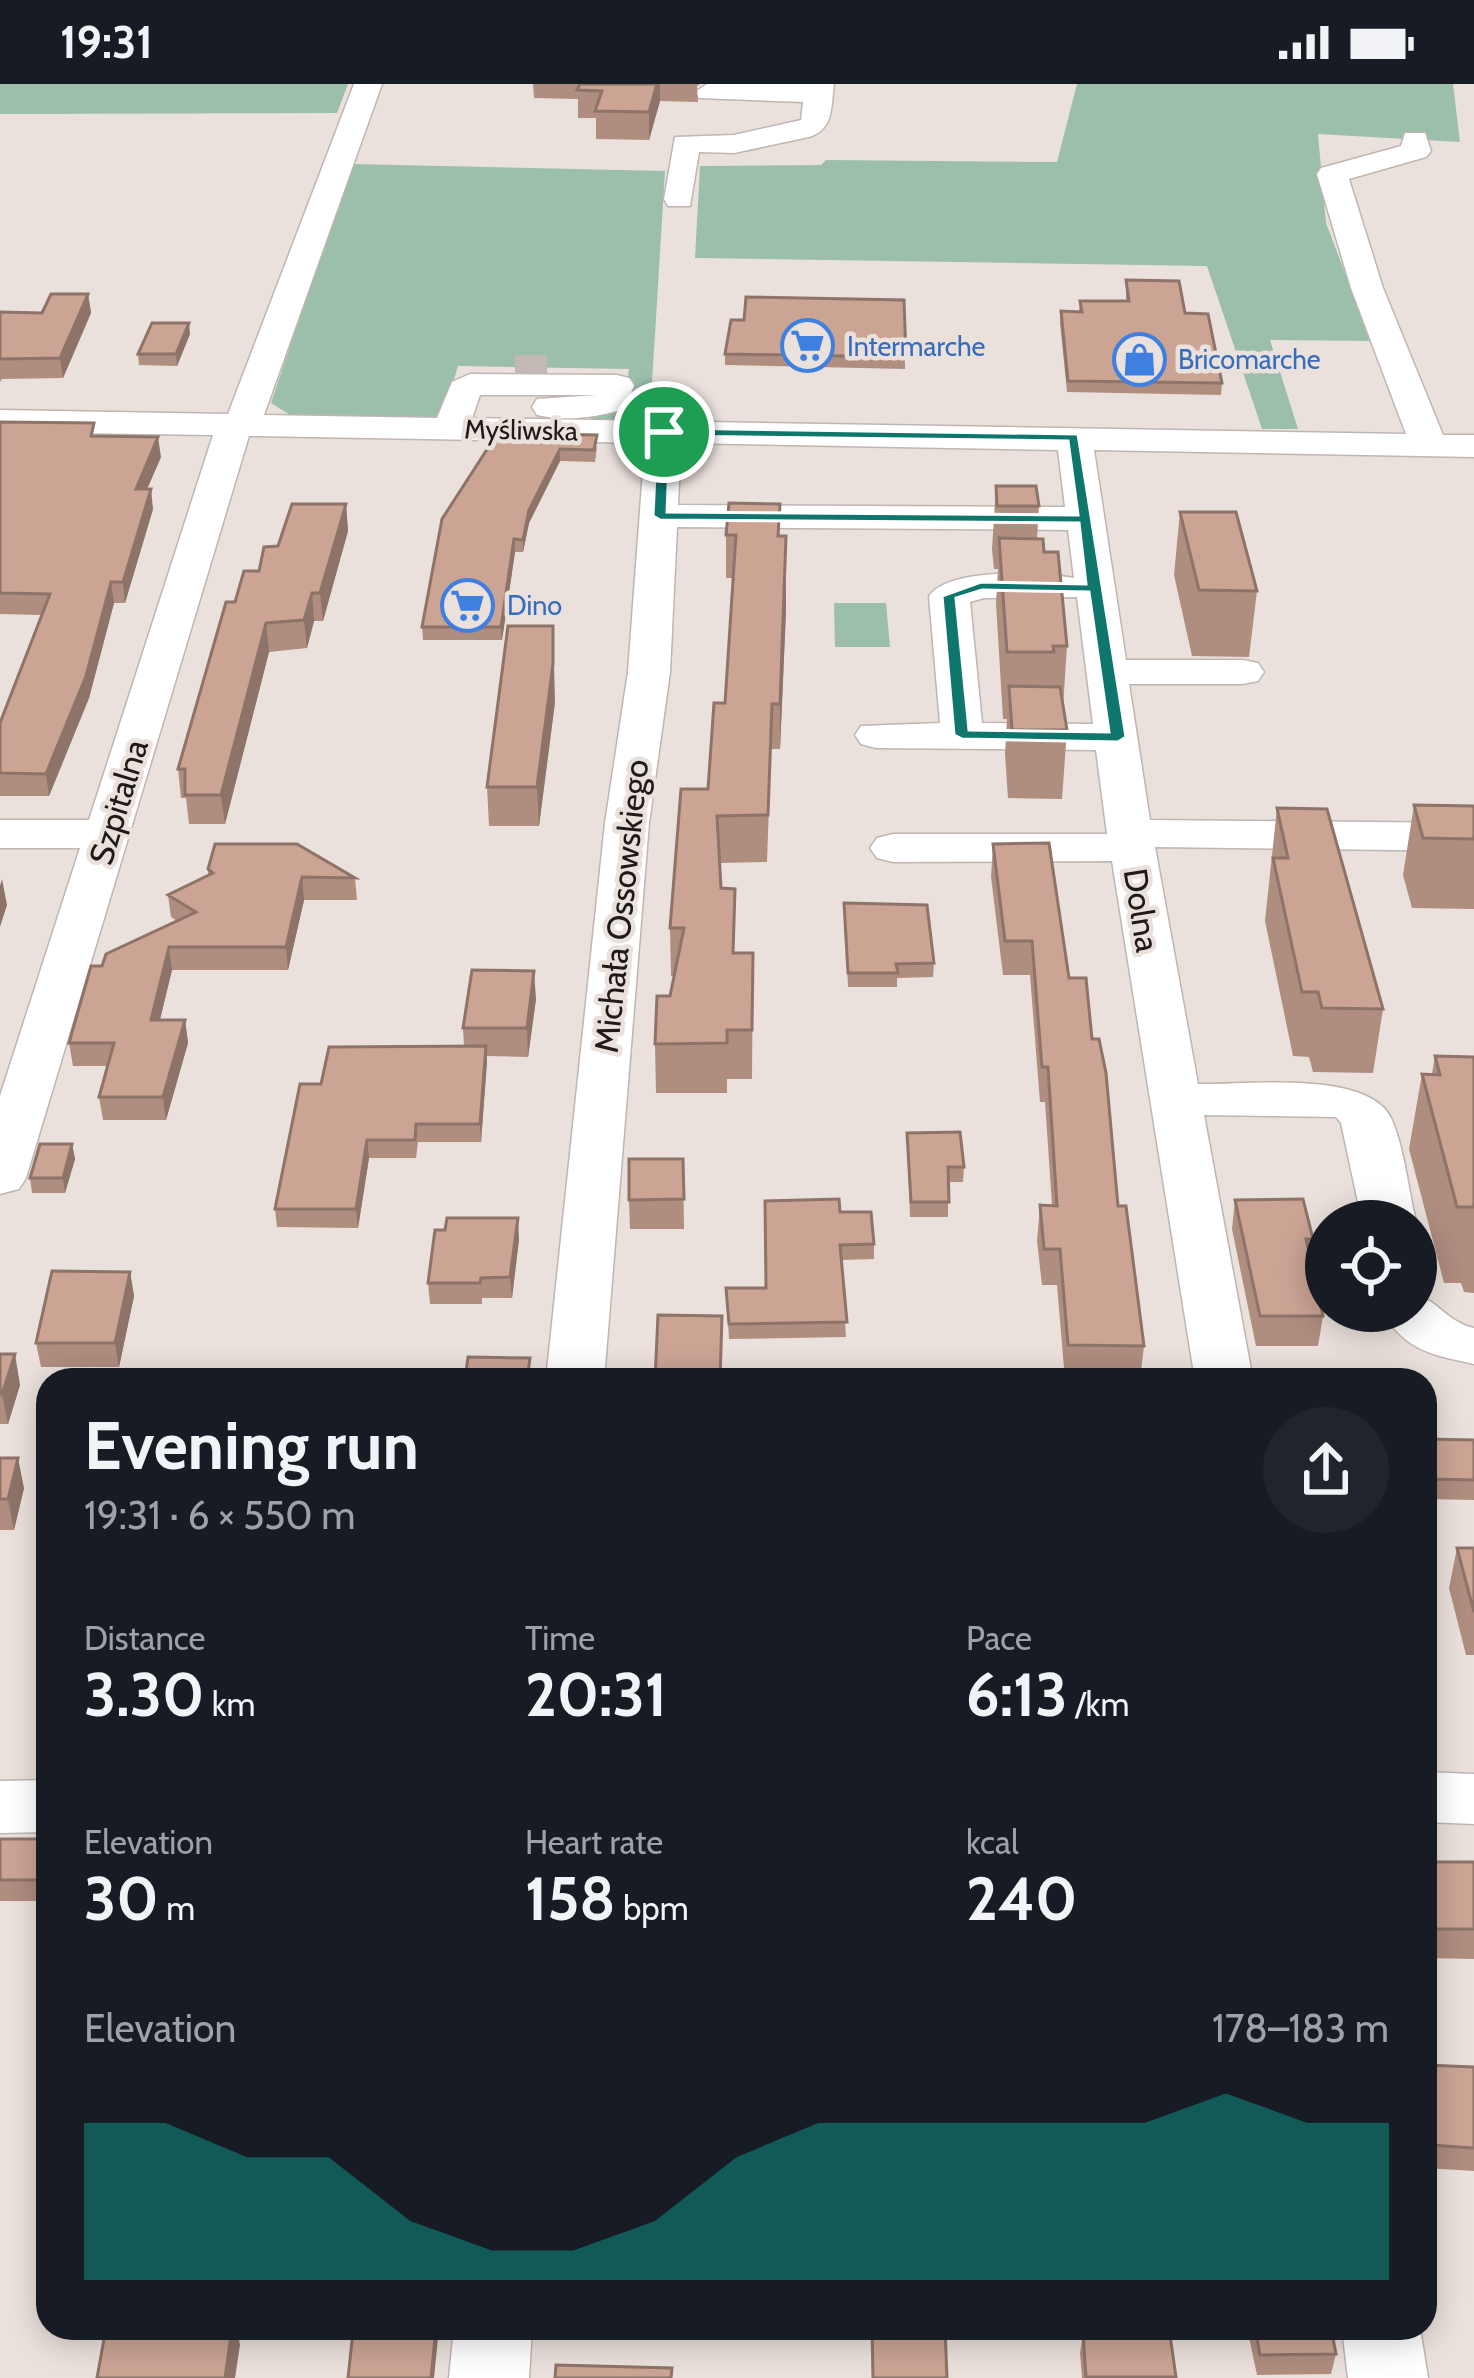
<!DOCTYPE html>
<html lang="en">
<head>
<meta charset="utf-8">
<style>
	body { margin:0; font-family:Cabin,sans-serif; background:#20242c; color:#f1f3f6; height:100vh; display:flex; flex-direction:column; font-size:45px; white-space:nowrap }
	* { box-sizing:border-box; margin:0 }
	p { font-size:39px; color:#9ea1a6 }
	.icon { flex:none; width:66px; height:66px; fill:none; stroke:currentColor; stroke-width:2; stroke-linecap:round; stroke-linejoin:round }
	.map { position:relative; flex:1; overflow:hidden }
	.details { position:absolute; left:36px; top:1284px; width:1401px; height:972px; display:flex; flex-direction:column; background:#171b24; border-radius:36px; box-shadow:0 6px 30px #0003 }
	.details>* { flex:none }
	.buttons { position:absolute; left:1305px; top:1116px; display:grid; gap:24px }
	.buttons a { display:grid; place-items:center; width:132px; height:132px; border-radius:50%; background:#171b24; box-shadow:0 6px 30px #0003; font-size:60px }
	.pin { position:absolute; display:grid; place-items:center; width:102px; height:102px; color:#fff; margin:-51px; border:6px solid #fff; border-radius:50%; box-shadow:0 3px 12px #0007 }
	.round { display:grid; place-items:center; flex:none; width:126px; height:126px; border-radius:63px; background:#20242c }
	.overview { display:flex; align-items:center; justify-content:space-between; height:204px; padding:0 48px }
	h1 { font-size:66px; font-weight:700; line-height:90px }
	.stats { display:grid; grid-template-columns:repeat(3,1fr); gap:18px; height:204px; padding:12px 48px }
	.stats div { display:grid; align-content:center }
	.stats b { font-size:60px; font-weight:700 }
	.stats small { font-size:33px; font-weight:400 }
	.stats p { font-size:33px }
	.chart { height:336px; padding:24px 48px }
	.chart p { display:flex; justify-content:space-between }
	.chart svg { width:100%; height:216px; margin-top:12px; fill:#0f766e; opacity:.7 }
	.status { display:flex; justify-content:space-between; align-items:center; height:84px; padding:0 60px; background:#171b24; direction:ltr }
	.status svg { height:33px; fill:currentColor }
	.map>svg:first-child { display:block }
	.green { fill:#9cbfac }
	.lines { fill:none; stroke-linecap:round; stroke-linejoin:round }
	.minor-tunnel { stroke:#c2b9b5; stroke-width:32; stroke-dasharray:32 16; stroke-linecap:butt }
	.minor-casing { stroke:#bfb5b1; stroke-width:3 }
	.minor { fill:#fff; fill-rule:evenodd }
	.wall { fill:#af8d7f }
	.shaded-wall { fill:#8e7368 }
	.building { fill:#cba494; stroke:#8e7368; stroke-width:3 }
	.route { fill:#0f766e; stroke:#fff; stroke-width:3; fill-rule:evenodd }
	.labels { text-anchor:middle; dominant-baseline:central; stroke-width:9; stroke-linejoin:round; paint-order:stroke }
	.far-shop-label { font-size:27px; fill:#366cbe; stroke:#ebe1dc; text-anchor:start }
	.far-street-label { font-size:27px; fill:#1d1a18; stroke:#ebe1dc }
	.street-label { font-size:33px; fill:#1d1a18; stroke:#ebe1dc }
</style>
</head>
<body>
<div class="status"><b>19:31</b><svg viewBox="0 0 49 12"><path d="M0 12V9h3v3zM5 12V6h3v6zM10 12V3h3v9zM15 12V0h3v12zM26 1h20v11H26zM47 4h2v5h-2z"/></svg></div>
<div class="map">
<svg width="1474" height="2294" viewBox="0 0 1474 2294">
	<rect width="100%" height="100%" fill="#ebe1dc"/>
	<path class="green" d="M0,0H348L337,29L0,30Z
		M1077,0H1453L1460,58L1318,50L1326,139L1371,257L1270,256L1298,345H1262L1207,182L695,174L700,82L821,81L826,76L1057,78Z
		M351,80L665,87L650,332L630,337L589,335L624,320L629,285L458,282L443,334L290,331L271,319Z
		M834,519H886L890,563H835Z"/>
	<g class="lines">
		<path class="minor-tunnel" d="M515,287H557"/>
		<defs>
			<path id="minor" d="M354,0H382L264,331L437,334L452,298L470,290L617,291L629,294L634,301L625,325C596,333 568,338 537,331L532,323L537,315L597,311H480L472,334L1406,350L1351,204L1317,90L1321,84L1401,62L1405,49H1425L1431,67L1426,73L1349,95L1383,204L1443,351H1474V373L1094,366L1126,576H1243L1258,579L1264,588L1258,597L1243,600H1129L1150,736L1474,739V767L1155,763L1198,1000C1246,1001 1371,985 1392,1036C1405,1067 1408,1105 1416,1137H1362L1341,1039L1336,1033L1204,1031L1253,1296H1195L1112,777L893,778L877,774L870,764L877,754L893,750H1107L1096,666L876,664L861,660L855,651L861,642L940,639L929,512C949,483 1042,488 1074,494L1068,446L677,443L670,588L649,739L604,1296H546L605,739L628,588L645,359L249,352L26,1094L19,1105L0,1110V1012L80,764H0V736H89L213,351L0,348V326L228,330ZM681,359L1058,366L1065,423L678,421ZM1077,513L1093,640L982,639L970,518L984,514Z
				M707,0H834C831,22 834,46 809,53L734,69L699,68L690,122H668L664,115L675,53L734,51L801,36L803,18L699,14L695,8Z
				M1416,1211C1440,1218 1447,1238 1474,1244V1280C1430,1270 1408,1268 1381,1227H1416Z
				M1425,1688L1474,1690V1740L1425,1738Z
				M48,1696V1748L0,1749V1697Z
				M454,2244H532L529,2294H449Z
				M1342,2244H1420L1428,2294H1348Z"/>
		</defs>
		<use href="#minor" class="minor-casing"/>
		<use href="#minor" class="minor"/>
	</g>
	<path class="wall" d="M533,0H700L697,2L698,18L660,17L649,56L596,55V34H578V15L534,14Z
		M1126,196L1185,229L1222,299L1221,311L1067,308L1060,239L1061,227L1079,228L1080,217H1126Z
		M88,210L91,229L63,294L2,295L0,298V228L42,229Z
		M904,216L905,285L725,281V270L744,236Z
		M190,250L177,282L139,281L138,270Z
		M0,338L96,352L161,373L147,405L153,425L125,519H114L89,614L49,712H0V639L42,531L0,530Z
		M495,353L597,363L595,378L560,377L529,439L523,468H515L502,556H423L422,543Z
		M996,402L1039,422L1037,455L1044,468L1067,562L1063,623L1067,646L1062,715L1008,714L1005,670L1007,635H1003L996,519L998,485H994L992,465Z
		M346,420L348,447L323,537H314L307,564L269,568L225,740H189L186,714H181L178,685L235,518L278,462Z
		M1180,428L1257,507L1249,573L1192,572L1174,491Z
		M726,451L780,452L786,527L780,665H771L767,778L719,779L721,804L734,869H753L752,995H727V1009H656L655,960L670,912L674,892H671L670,844L708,705L725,619L733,494H726Z
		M555,618L539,742H489L487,703Z
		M1414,721L1474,722V825L1412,824L1403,791Z
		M1277,724L1383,925L1373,989L1313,988L1309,973L1293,972L1265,837Z
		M993,760L1069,894L1092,955L1118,1122L1144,1262L1140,1296H1065L1057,1201H1042L1037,1157L1040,1121H1052L1045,1018H1040L1030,891H1003L991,793Z
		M208,785L355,794L357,816H304L288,886H172L160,936H185L188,959L166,1036H103L99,1013L108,982H73L69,959L102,882L177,837L171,833L168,811L208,792Z
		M844,819L934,879L933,893L897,894V903H848Z
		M536,915L528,973L487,972L481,1058H418L416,1074H369L358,1144L277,1143L275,1125L321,1000L464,962L463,944Z
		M1435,972L1474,973V1209L1464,1208L1461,1199H1444L1409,1065L1422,990H1432Z
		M907,1049L964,1083L963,1098H948V1133H910Z
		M72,1060L75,1075L65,1109H32L30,1094Z
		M683,1075L684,1145H630L629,1116Z
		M1235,1116L1313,1155L1310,1176L1323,1232L1318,1262H1256L1232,1145Z
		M840,1128L874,1160V1175L841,1176L846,1253L729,1255L726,1204H766Z
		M445,1146L519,1155L512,1214H482V1220H430L428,1199Z
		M130,1188L134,1212L119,1283H41L36,1259Z
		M0,1270L20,1301L8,1340H0Z
		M1425,1355L1474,1356V1416L1426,1415Z
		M0,1374L24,1404L14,1446H0Z
		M1457,1464H1474V1571H1466L1449,1504Z
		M0,1755H48V1817H0Z
		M1425,1778H1474V1875L1425,1874Z
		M1425,1981L1474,1983V2087L1425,2084Z
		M697,2244H836L697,2245Z
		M1125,2244H1169L1176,2294H1082L1080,2269L1083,2249L1125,2250Z
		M1247,2244H1331L1336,2270L1331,2290L1257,2291Z"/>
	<path class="shaded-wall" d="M657,0H660V17L649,56V28Z
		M88,210L91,229L63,294L60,274Z
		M189,239L190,250L177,282L176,270Z
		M158,353L161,373L138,426L136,405Z
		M560,365V377L529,439L523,468V456L529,426Z
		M151,405L153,425L125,519L123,498Z
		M346,420L348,447L323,537L320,509Z
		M514,455L515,468L502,556L501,543Z
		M786,483V527L780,665V620Z
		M111,498L114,519L89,614L49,712L46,690Z
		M312,509L314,537L307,564L304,536Z
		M266,539L269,568L225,740L221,711Z
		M553,542L555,618L539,742L537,703Z
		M302,793L304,816L288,886L286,863Z
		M2,795L7,821L0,843V802Z
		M169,863L172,886L154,959L151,936Z
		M534,887L536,915L528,973L527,944Z
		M185,936L188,959L166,1036L163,1013Z
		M486,962L487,979L481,1058L480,1040Z
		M367,1056L369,1074L358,1144L356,1125Z
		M72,1060L75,1075L65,1109L63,1094Z
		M518,1134L519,1155L512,1214L510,1193Z
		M130,1188L134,1212L119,1283L115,1259Z
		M15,1270L20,1301L8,1340L2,1310Z
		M18,1374L24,1404L14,1446L8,1415Z
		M232,2244H237L240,2261L235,2294H225Z
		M436,2244H439L434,2294H431Z"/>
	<path class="building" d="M580,0H657L649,28L595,27L602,7L577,6Z
		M1126,196L1179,197L1185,229L1208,230L1222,299L1068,297L1061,227L1082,228L1080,217H1129Z
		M51,210H88L60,274L0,275V228L42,229Z
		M746,213L904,216L906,273L725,270L731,236H744Z
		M152,239H189L176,270H138Z
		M0,338L94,339L91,352L158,353L136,405H151L123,498H111L86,592L46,690L0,689V639L50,510L0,509Z
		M500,349L597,351L594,366L560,365L529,426L523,456L514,455L501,543H422L442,435L495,353Z
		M996,402H1036L1039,422H997Z
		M729,419L780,420L778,452H786L780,620H772L768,731L717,732L721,804L735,805L733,869H753L752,946H727V959L655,960L657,912H670L684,844H670L681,705H708L714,619H725L736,451H726Z
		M292,420H346L320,509H312L304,536L266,539L221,711H185V685H178L226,518H235L244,487H259L264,463L278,462Z
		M1180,428H1236L1257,507L1199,506Z
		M999,454L1043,455L1044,468H1058L1067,562H1053L1054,568H1007Z
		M508,542H553V580L537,703H487Z
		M1009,602L1060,603L1067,646H1012Z
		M1414,721L1474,722V755L1423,754Z
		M1277,724L1327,725L1383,925L1322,924L1318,908H1302L1273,774H1288Z
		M1049,759L1069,894H1086L1092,955H1099L1106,989L1118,1122H1126L1144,1262L1068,1261L1060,1165H1044L1040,1121L1057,1122L1048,983H1042L1032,857H1005L993,760Z
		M215,760H297L355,794L302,793L286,863H169L151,936H185L163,1013H99L114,959H69L91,882H102L106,870L196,828L168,811L213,789L208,785Z
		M844,819L927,821L934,879L896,880L898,889H848Z
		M472,886L534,887L527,944H463Z
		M486,962L480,1040H416L415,1056H367L356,1125H275L300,1000H321L329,963Z
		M1435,972L1474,973V1123H1457L1422,990L1440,991Z
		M960,1048L964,1083H948L949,1118H911L907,1049Z
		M40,1060H72L63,1094H30Z
		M629,1075H683L684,1115L629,1116Z
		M839,1115L840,1128H871L874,1160L840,1161L847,1238L729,1240L726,1204H766L765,1117Z
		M1303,1115L1313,1155H1306L1323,1232H1260L1235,1116Z
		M447,1134H518L510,1193L481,1194L480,1199H428L435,1146H445Z
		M52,1187L130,1188L115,1259H36Z
		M658,1231L722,1232L720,1296H655Z
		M0,1270H15L2,1310H0Z
		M468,1273L530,1274L527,1296H465Z
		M1425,1355L1474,1356V1396L1430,1395L1425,1375Z
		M0,1374H18L8,1415H0Z
		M1457,1464H1474V1528Z
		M0,1755H48V1796H0Z
		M1425,1778H1474V1845H1425Z
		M1425,1981L1474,1983V2064L1430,2061L1425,2023Z
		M106,2244H232L225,2294H97Z
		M373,2244H436L431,2294H348L353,2248L372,2247Z
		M872,2244H945L947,2294H873Z
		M1130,2244H1169L1176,2293H1086L1083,2249L1130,2250Z
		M1255,2244H1331L1336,2270L1260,2271Z
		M556,2281L672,2284L671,2294H555Z"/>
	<path class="route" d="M664,344L1078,350L1126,653L1118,658L962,655L954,651L942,512L981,498L1086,500L1079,439L660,436L653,432L657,348ZM670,352L1068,357L1078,431L667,428ZM982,506L1089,508L1109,648L969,646L956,514Z"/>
	<defs>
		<symbol id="supermarket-ring" viewBox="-11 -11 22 22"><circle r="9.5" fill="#ebe1dc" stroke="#3f7fe0" stroke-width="1.5"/><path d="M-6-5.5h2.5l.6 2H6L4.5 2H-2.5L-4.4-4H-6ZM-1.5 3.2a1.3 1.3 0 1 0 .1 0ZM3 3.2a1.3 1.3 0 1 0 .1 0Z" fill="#3f7fe0"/></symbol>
		<symbol id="shop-ring" viewBox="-11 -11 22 22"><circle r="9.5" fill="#ebe1dc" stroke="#3f7fe0" stroke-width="1.5"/><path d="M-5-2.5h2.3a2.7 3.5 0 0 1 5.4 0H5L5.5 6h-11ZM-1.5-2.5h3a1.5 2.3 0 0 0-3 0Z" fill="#3f7fe0"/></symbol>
	</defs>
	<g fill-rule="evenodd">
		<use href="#supermarket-ring" x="778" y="232" width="59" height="59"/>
		<use href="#shop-ring" x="1110" y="246" width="59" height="59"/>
		<use href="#supermarket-ring" x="438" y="492" width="59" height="59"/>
	</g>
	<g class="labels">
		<g class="far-shop-label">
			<text x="847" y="262">Intermarche</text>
			<text x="1178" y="275">Bricomarche</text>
			<text x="507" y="521">Dino</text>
		</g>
		<g class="far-street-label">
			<text transform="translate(521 346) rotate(1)">Myśliwska</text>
		</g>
		<g class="street-label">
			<text transform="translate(118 718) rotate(-73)">Szpitalna</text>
			<text transform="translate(621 822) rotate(-84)">Michała Ossowskiego</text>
			<text transform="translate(1142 826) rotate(81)">Dolna</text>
		</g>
	</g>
</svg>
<div class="buttons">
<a><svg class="icon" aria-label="locate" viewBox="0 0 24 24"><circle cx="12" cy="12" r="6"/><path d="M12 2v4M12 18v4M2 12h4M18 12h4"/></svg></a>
</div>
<div class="pin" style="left:664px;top:348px;background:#1e9e55"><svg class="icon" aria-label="arrive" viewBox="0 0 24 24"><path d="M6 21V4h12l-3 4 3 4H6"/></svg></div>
<section class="details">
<div class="overview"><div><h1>Evening run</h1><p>19:31 · 6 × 550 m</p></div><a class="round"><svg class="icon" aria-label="share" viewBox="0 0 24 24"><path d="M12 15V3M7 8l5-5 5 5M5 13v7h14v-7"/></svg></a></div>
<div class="stats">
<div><p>Distance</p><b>3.30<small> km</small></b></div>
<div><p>Time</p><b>20:31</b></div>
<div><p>Pace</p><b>6:13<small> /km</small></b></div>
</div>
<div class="stats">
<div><p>Elevation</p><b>30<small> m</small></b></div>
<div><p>Heart rate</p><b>158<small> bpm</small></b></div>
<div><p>kcal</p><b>240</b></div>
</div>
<div class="chart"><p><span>Elevation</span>178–183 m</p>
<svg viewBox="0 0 160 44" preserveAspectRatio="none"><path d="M0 44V12L10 12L20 19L30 19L40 32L50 38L60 38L70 32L80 19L90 12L100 12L110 12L120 12L130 12L140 6L150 12L160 12V44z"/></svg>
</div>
</section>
</div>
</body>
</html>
